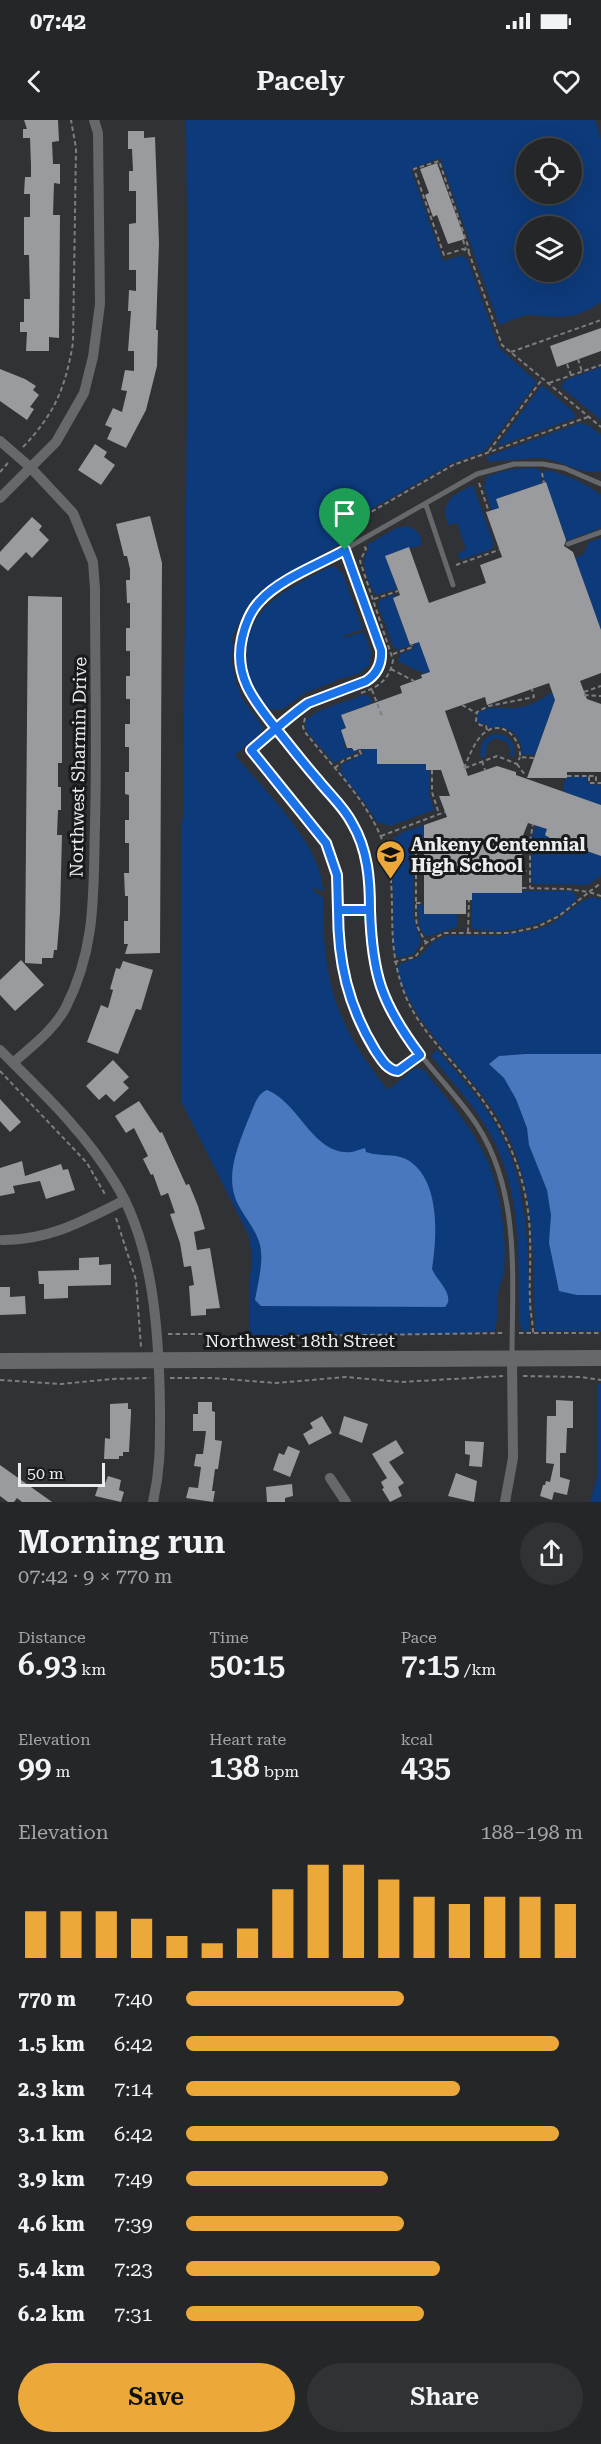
<!DOCTYPE html>
<html lang="en">
<head>
<meta charset="utf-8">
<style>
	body { margin:0; font-family:"Roboto Serif",serif; background:#303234; color:#f1f3f6; height:100vh; display:flex; flex-direction:column; font-size:22px; white-space:nowrap }
	* { box-sizing:border-box; margin:0 }
	p { font-size:20px; color:#a3a5a8 }
	.icon { flex:none; width:33px; height:33px; fill:none; stroke:currentColor; stroke-width:2; stroke-linecap:round; stroke-linejoin:round }
	.map { position:relative; height:1382px; overflow:hidden }
	.panel { display:flex; flex-direction:column; background:#242628; flex:1 }
	.panel>* { flex:none }
	.tools { position:absolute; left:516px; top:18px; display:grid; gap:12px }
	.tools a { display:grid; place-items:center; width:66px; height:66px; border-radius:50%; background:#242628; box-shadow:0 6px 24px #0002,0 0 0 2px #414345; font-size:30px }
	.scale { position:absolute; left:18px; bottom:15px; width:87px; box-sizing:border-box; padding-left:6px; border:3px solid #ecedef; border-top:0; font-size:16px; line-height:21px; white-space:nowrap; color:#ecedef; -webkit-text-stroke:4px #191a1b; paint-order:stroke }
	.pin { position:absolute; display:grid; place-items:center; width:51px; height:51px; color:#fff; margin:-62px -26px; border-radius:50% 50% 50% 0; rotate:-45deg; box-shadow:0 0 6px #0007 }
	.pin .icon { rotate:45deg }
	.round { display:grid; place-items:center; flex:none; width:63px; height:63px; border-radius:32px; background:#303234 }
	.head { display:flex; align-items:center; justify-content:space-between; height:102px; padding:0 18px }
	h1 { font-size:33px; font-weight:600; line-height:45px }
	.stats { display:grid; grid-template-columns:repeat(3,1fr); gap:9px; height:102px; padding:6px 18px }
	.stats div { display:grid; align-content:center }
	.stats b { font-size:30px; font-weight:600 }
	.stats small { font-size:16px; font-weight:400 }
	.stats p { font-size:16px }
	.chart { height:168px; padding:12px 18px }
	.chart p { display:flex; justify-content:space-between }
	.chart svg { width:100%; height:108px; margin-top:6px; stroke:#eca93a; stroke-width:6 }
	.button { display:flex; gap:12px; margin-top:auto; padding:12px 18px }
	.button a { flex:1; height:69px; border-radius:36px; background:#eca93a; color:#111; font-size:24px; font-weight:600; line-height:69px; text-align:center }
	.button a+a { background:#303234; color:#f1f3f6 }
	ul { padding:0 18px; list-style:none; font-size:20px }
	li { display:grid; grid-template-columns:96px 72px 1fr; align-items:center; height:45px }
	li i { height:15px; border-radius:8px; background:#eca93a }
	.status { display:flex; justify-content:space-between; align-items:center; height:42px; padding:0 30px; background:#242628; direction:ltr }
	.status svg { height:16px; fill:currentColor }
	header { display:flex; justify-content:space-between; align-items:center; height:78px; padding:0 18px; background:#242628; font-size:27px; font-weight:600 }
	.map>svg:first-child { display:block }
	.green { fill:#0d3a7a; fill-rule:evenodd }
	.water { fill:#4978be }
	.building { fill:#999b9e }
	.lines { fill:none; stroke-linecap:round; stroke-linejoin:round }
	.path { stroke:#7c7e81; stroke-width:2; stroke-dasharray:4.5 3; stroke-linecap:butt }
	.lane { stroke:#66686b; stroke-width:5 }
	.street { stroke:#66686b; stroke-width:10 }
	.secondary { stroke:#66686b; stroke-width:16 }
	.route-casing { stroke:#fff; stroke-width:12 }
	.route { stroke:#1a73e8; stroke-width:8 }
	.labels { text-anchor:middle; dominant-baseline:central; stroke-width:6; stroke-linejoin:round; paint-order:stroke }
	.street-label { font-size:18px; fill:#ecedef; stroke:#191a1b }
	.poi-label { font-size:18px; font-weight:bold; fill:#ecedef; stroke:#191a1b; text-anchor:start }
</style>
</head>
<body>
<div class="status"><b>07:42</b><svg viewBox="0 0 49 12"><path d="M0 12V9h3v3zM5 12V6h3v6zM10 12V3h3v9zM15 12V0h3v12zM26 1h20v11H26zM47 4h2v5h-2z"/></svg></div>
<header><svg class="icon" aria-label="back" viewBox="0 0 24 24"><path d="M15 5l-7 7 7 7"/></svg>Pacely<svg class="icon" aria-label="heart" viewBox="0 0 24 24"><path d="M12 20l-8-8c-3-5 5-10 8-4 3-6 11-1 8 4z"/></svg></header>
<div class="map">
<svg width="601" height="1382" viewBox="0 0 601 1382">
	<rect width="100%" height="100%" fill="#303235"/>
	<path class="green" d="M186,0H595L601,19V182C574,201 560,197 530,195C521,195 508,202 499,205L440,38L411,49L443,141L460,136L467,138L499,228L537,262L485,331L452,343L345,404L351,415L350,418L262,470L247,487L231,520L233,521L232,543L236,562L242,578L263,607L262,612L235,635C264,670 321,724 323,770L322,771L314,768L313,770L323,778C323,862 335,904 388,970L415,948L423,949C449,981 475,1010 491,1048L489,1052L492,1051C501,1083 507,1118 504,1152C503,1159 498,1166 498,1174C497,1187 498,1198 495,1211L455,1214L250,1215V1157L252,1138L249,1116L182,983L181,714L183,694L188,188ZM526,28H572V74H526ZM526,106H572V152H526Z
		M601,247V300L561,267L565,260Z
		M542,265L574,292L575,298L496,327Z
		M580,303L590,306L601,315V351C584,357 561,340 542,338C530,337 492,343 487,341L488,336Z
		M534,348L541,350L542,363L496,379L499,388L492,391L484,367L487,356L512,349Z
		M547,350C567,355 584,362 601,375V408L567,421L544,359V352Z
		M473,365L494,424L490,430L460,440L458,434L466,429L457,403L448,405C440,380 454,375 473,365Z
		M407,406C416,409 423,415 421,425L386,436L397,469L376,475C368,464 358,440 369,429L367,425L396,408Z
		M601,418V510L575,438L583,435L589,422Z
		M329,447H336L343,454L363,509L343,516V518L364,512L371,532L370,544L360,553L341,559L338,558V560L305,573L283,589L271,590C257,580 249,562 247,546C240,488 287,470 329,447Z
		M395,474L396,477L393,478L410,526L398,530L393,526L378,485L380,480Z
		M419,522L430,552L424,554L423,551L420,552L398,541L400,534L414,529V524Z
		M552,572L555,580L535,635L522,634C522,615 508,603 489,608L487,604H481L478,601V593C490,585 503,589 517,588C530,586 541,580 552,572Z
		M364,575L370,577L372,583L341,595L346,608L345,623L343,624L345,628L357,630V632L334,643L307,612L305,602C313,589 349,581 364,575Z
		M494,614C508,613 517,623 514,637L510,636L511,630L507,622L495,618L487,624L486,636L481,638C479,627 482,618 494,614Z
		M362,629H377V644H426L430,650L429,674L434,690L390,706L377,702L364,682L340,652L342,644L363,634Z
		M567,657H587L588,664L601,665V685L564,672V662Z
		M424,705V723H414V799L421,822L414,834L400,838L395,835C391,808 394,781 392,754C391,743 384,732 391,722C397,712 413,709 424,705Z
		M536,705L547,709L550,718L601,736V756L588,765L533,764L531,760L532,717Z
		M522,771H572L577,777C564,803 498,818 472,808V773H521Z
		M592,777L601,779V1211H535C532,1132 539,1056 491,987C459,941 411,904 397,848L400,844L419,837L434,821L449,815H501L536,810L553,803L581,782Z
		M418,785H423L424,794H457V807L426,817L419,807Z
		M437,929C457,954 480,977 496,1005C533,1068 527,1141 530,1211H522L519,1199C518,1137 522,1074 492,1017C476,987 452,962 431,936Z
		M597,1264H601V1382H590L598,1354Z"/>
	<path class="water" d="M526,934H601V1175H577L559,1171L549,1123L551,1095L547,1070L529,1025L527,1008L516,979L504,958L489,944L499,936Z
		M267,970C300,983 313,1036 352,1032C357,1031 360,1029 365,1028L366,1032C379,1037 393,1033 406,1039C441,1058 437,1116 432,1149C437,1161 456,1176 445,1187L261,1186L255,1180C258,1162 264,1142 260,1125C257,1112 247,1100 240,1088C223,1059 237,1029 248,1000C253,990 256,974 267,970Z"/>
	<path class="building" d="M24,0H58L59,21L52,22L53,44H60V64L54,63L53,95H60L59,218L49,217V231H26L27,212H20V202H24V179H30L29,135H24V97H30V74H24L25,57H31V45L30,18H23V9H27Z
		M128,11H144V18L155,17L159,123L156,210H158L157,246L146,290L126,328L107,319L112,308L105,305L113,288L122,292L127,271L121,270L125,250L134,251V231H128L131,191H128L129,170L136,171V150H129V104L136,103V71H129V51H133L132,29H128Z
		M437,43L465,119L448,124L437,95L433,97L425,75L429,73L420,49Z
		M601,208V231L557,247L550,226Z
		M0,249L25,259L36,266L33,270L39,275L30,287L34,289L27,300L0,281Z
		M95,324L107,332L104,337L115,345L101,365L78,350Z
		M546,362L566,420L564,426L573,432L601,510V553L580,561L587,579L601,584V652H567V658H527L555,580L549,563L487,585L485,577L445,591L468,656L497,646L516,652V655L601,685V736L550,718L545,715L547,709L528,703L522,718V773H472V780H466V794H424V705L447,697L439,676H450L441,650H426V644H377V629H359L354,631L352,628H347L341,610L346,608L341,595L402,573L400,566L422,558L421,555L430,552L419,522L410,525L393,478L400,475L385,436L409,427L429,483L486,463L480,445L502,437L486,392L499,388L496,379Z
		M150,396L162,443L160,833L125,834L128,824H124V801H128V776H125L124,753H129V723H125V700H129V675L125,674V652H129V627H125V604H130V579H126V556H130V531H126V508H130V483H127L126,460H130V449L127,436H124L116,404Z
		M32,397L42,406L39,410L49,420L32,438L26,432L8,451L0,444V432Z
		M28,476L62,477V643H58V667H61V690H58L57,715H62L60,793L57,830H54L53,838H42V844L25,843Z
		M21,840L44,865L15,891L0,875V860Z
		M123,841L153,850L141,890L136,889L118,934L87,922L101,885L108,888L113,870L110,869L116,848L120,849Z
		M113,940L129,957L123,962L129,968L114,982L106,974L99,980L86,966Z
		M0,979L21,1002L10,1012L0,1001Z
		M139,981L160,1013L162,1012L186,1065L189,1064L198,1086L205,1109L194,1112L197,1130L210,1128L220,1188L206,1189V1195L191,1196L189,1166L194,1165L191,1146L184,1147L180,1123L170,1094L175,1093L168,1073L161,1076L153,1054L151,1055L143,1039L148,1036L134,1008L126,1013L115,996Z
		M22,1041L25,1056L61,1044L63,1050L68,1049L75,1070L46,1079L40,1061L13,1066L15,1073L0,1076V1048Z
		M99,1137V1145L111,1144V1165L68,1166V1178L44,1179V1164H39L38,1151L79,1150V1138Z
		M0,1167H10V1177L25,1176L26,1194L0,1195Z
		M556,1280L573,1281V1308H567L566,1333H560V1357L570,1360L567,1375L554,1372L552,1380L540,1376L543,1365H545L546,1361L550,1362L554,1344L546,1343L547,1296H556Z
		M198,1282H212V1291L215,1292V1320L222,1321L218,1349H215L212,1371H215L213,1382L186,1378L189,1367L198,1368L201,1347L194,1346L196,1334H203L206,1311H193V1294H198Z
		M128,1283V1289H131V1294L129,1332H123V1336H119V1339H104L105,1318L110,1319V1284Z
		M322,1296L332,1313L309,1325L303,1314L313,1308L310,1303Z
		M344,1296L368,1304L362,1323L339,1314Z
		M396,1320L404,1333L389,1342L404,1363L398,1367L402,1376L390,1382L382,1369L384,1368L381,1362L387,1358L372,1334Z
		M465,1321L484,1322L482,1347L469,1346L470,1335L465,1334Z
		M288,1326L300,1331L290,1357L273,1350L279,1333L284,1335Z
		M0,1345L38,1372L52,1382H22L17,1378L14,1382H8L0,1376Z
		M456,1353L477,1361L474,1382L448,1376Z
		M108,1356L121,1360L119,1370L124,1372L121,1382L95,1376L99,1364L104,1366Z
		M292,1364L293,1376L285,1378V1382H267L266,1367Z"/>
	<g class="lines">
		<path class="path" d="M463,120L466,130
			M469,133L468,126L439,41L414,49L444,135L463,129L469,133L502,225L601,307
			M511,232L601,200
			M578,239L582,252
			M567,244L571,255
			M549,263L601,245
			M23,327C55,293 65,269 73,223L76,28L71,0
			M489,331L543,258
			M0,352L8,343
			M542,353L544,363
			M479,363L489,392
			M356,415L350,404L453,345L588,297
			M456,445L499,430
			M374,479L398,471
			M393,534L413,527L412,525
			M391,549L414,561
			M372,570L382,596
			M584,572L601,566
			M361,573C379,567 390,559 393,540L360,441L366,429L364,426
			M584,575L601,576
			M462,585L476,593
			M305,598L303,607L305,612C338,654 383,695 390,750C395,796 387,826 404,872C418,910 452,939 476,971C509,1014 529,1062 530,1118C531,1139 529,1160 530,1181C530,1192 533,1202 533,1213
			M487,610L486,606L480,605L476,601L477,592L489,586L534,577L532,569
			M482,641L485,650
			M517,644L525,655
			M335,648L344,640L361,634L359,629
			M464,648C469,637 474,622 483,614C501,598 521,617 520,637L534,638
			M465,648L497,636L517,644L520,637
			M432,650V672L439,694
			M567,656H589V663H601
			M589,656H596V663
			M381,716L445,692
			M522,721H530V768
			M530,721L533,704
			M424,724L416,725V797L417,806L426,823
			M416,737H424
			M522,751H529
			M522,768L567,769L589,772L601,763
			M416,783H423
			M468,812L469,780
			M394,842L415,837L426,823L444,813H510L537,807L559,796L589,772L601,776
			M0,951L87,1043L106,1076
			M116,1098L136,1160L141,1227
			M519,1213H601
			M168,1214H202L217,1217L504,1213
			M523,1256L581,1257L601,1260
			M170,1258H213L276,1263L346,1257L402,1262L503,1256
			M0,1260L61,1264L111,1259L150,1258"/>
		<path class="lane" d="M426,385L453,465
			M568,424L601,412
			M345,430L379,524C383,539 380,553 366,561L308,583L251,630C275,658 322,706 333,739C341,762 338,788 338,812C340,858 356,918 391,950H402L420,935
			M338,790H370
			M512,1237C512,1156 522,1064 470,995C438,952 395,915 378,862C360,804 383,750 347,695L256,584L242,557L240,534L244,510L253,490L268,473L477,354L514,344H543L564,348L601,364"/>
		<path class="street" d="M0,321L30,347L73,393L93,442L95,469C95,548 97,627 95,705C93,771 97,826 66,887C54,910 32,926 13,943
			M0,378L56,322L84,273L93,237L100,184L98,13L94,0
			M0,930C41,971 84,1011 114,1061C154,1124 159,1214 160,1287C160,1322 161,1346 153,1382
			M2,1120C48,1121 85,1100 125,1080
			M330,1358L346,1382
			M505,1382L513,1338L512,1238"/>
		<path class="secondary" d="M0,1241L601,1238"/>
	</g>
	<g class="lines">
		<defs>
			<path id="route" d="M345,430L381,530C382,544 377,554 366,561L308,583C288,597 270,614 251,630L326,723L337,755L338,790H370C372,854 381,883 420,935L398,951C387,950 381,939 375,930C348,886 338,842 338,790H370C370,760 368,730 352,703C344,687 329,674 318,660C304,644 291,627 278,611C255,582 233,557 242,518C245,505 250,491 260,481C280,459 318,445 345,430"/>
		</defs>
		<use href="#route" class="route-casing"/>
		<use href="#route" class="route"/>
	</g>
	<defs>
		<symbol id="school-pin" viewBox="-11 -11 22 30"><path d="M0 17L-7.5 6A9.5 9.5 0 1 1 7.5 6Z" fill="#eca93a" stroke="#191a1b"/><path d="M0-5L7-2L0 1L-7-2ZM-4 1L0 2.5L4 1V4Q0 6-4 4Z" fill="#111"/></symbol>
	</defs>
	<g fill-rule="evenodd">
		<use href="#school-pin" x="374" y="718" width="33" height="45"/>
	</g>
	<g class="labels">
		<g class="street-label">
			<text transform="translate(78 647) rotate(-89)">Northwest Sharmin Drive</text>
			<text x="300" y="1220">Northwest 18th Street</text>
		</g>
		<g class="poi-label">
			<text x="411" y="724">Ankeny Centennial<tspan x="411" dy="21">High School</tspan></text>
		</g>
	</g>
</svg>
<div class="tools">
<a><svg class="icon" aria-label="locate" viewBox="0 0 24 24"><circle cx="12" cy="12" r="6"/><path d="M12 2v4M12 18v4M2 12h4M18 12h4"/></svg></a>
<a><svg class="icon" aria-label="layers" viewBox="0 0 24 24"><path d="M12 4l9 5-9 5-9-5zM3 14l9 5 9-5"/></svg></a>
</div>
<div class="scale">50 m</div>
<div class="pin" style="left:345px;top:430px;background:#1e9e55"><svg class="icon" aria-label="arrive" viewBox="0 0 24 24"><path d="M6 21V4h12l-3 4 3 4H6"/></svg></div>
</div>
<section class="panel">
<div class="head"><div><h1>Morning run</h1><p>07:42 · 9 × 770 m</p></div><a class="round"><svg class="icon" aria-label="share" viewBox="0 0 24 24"><path d="M12 15V3M7 8l5-5 5 5M5 13v7h14v-7"/></svg></a></div>
<div class="stats">
<div><p>Distance</p><b>6.93<small> km</small></b></div>
<div><p>Time</p><b>50:15</b></div>
<div><p>Pace</p><b>7:15<small> /km</small></b></div>
</div>
<div class="stats">
<div><p>Elevation</p><b>99<small> m</small></b></div>
<div><p>Heart rate</p><b>138<small> bpm</small></b></div>
<div><p>kcal</p><b>435</b></div>
</div>
<div class="chart"><p><span>Elevation</span>188–198 m</p>
<svg viewBox="0 0 160 44" preserveAspectRatio="none"><path d="M5 44V25M15 44V25M25 44V25M35 44V28M45 44V35M55 44V38M65 44V32M75 44V16M85 44V6M95 44V6M105 44V12M115 44V19M125 44V22M135 44V19M145 44V19M155 44V22"/></svg>
</div>
<ul>
<li><b>770 m</b>7:40<i style="width:55%"></i></li>
<li><b>1.5 km</b>6:42<i style="width:94%"></i></li>
<li><b>2.3 km</b>7:14<i style="width:69%"></i></li>
<li><b>3.1 km</b>6:42<i style="width:94%"></i></li>
<li><b>3.9 km</b>7:49<i style="width:51%"></i></li>
<li><b>4.6 km</b>7:39<i style="width:55%"></i></li>
<li><b>5.4 km</b>7:23<i style="width:64%"></i></li>
<li><b>6.2 km</b>7:31<i style="width:60%"></i></li>
</ul>
<div class="button"><a>Save</a><a>Share</a></div>
</section>
</body>
</html>
